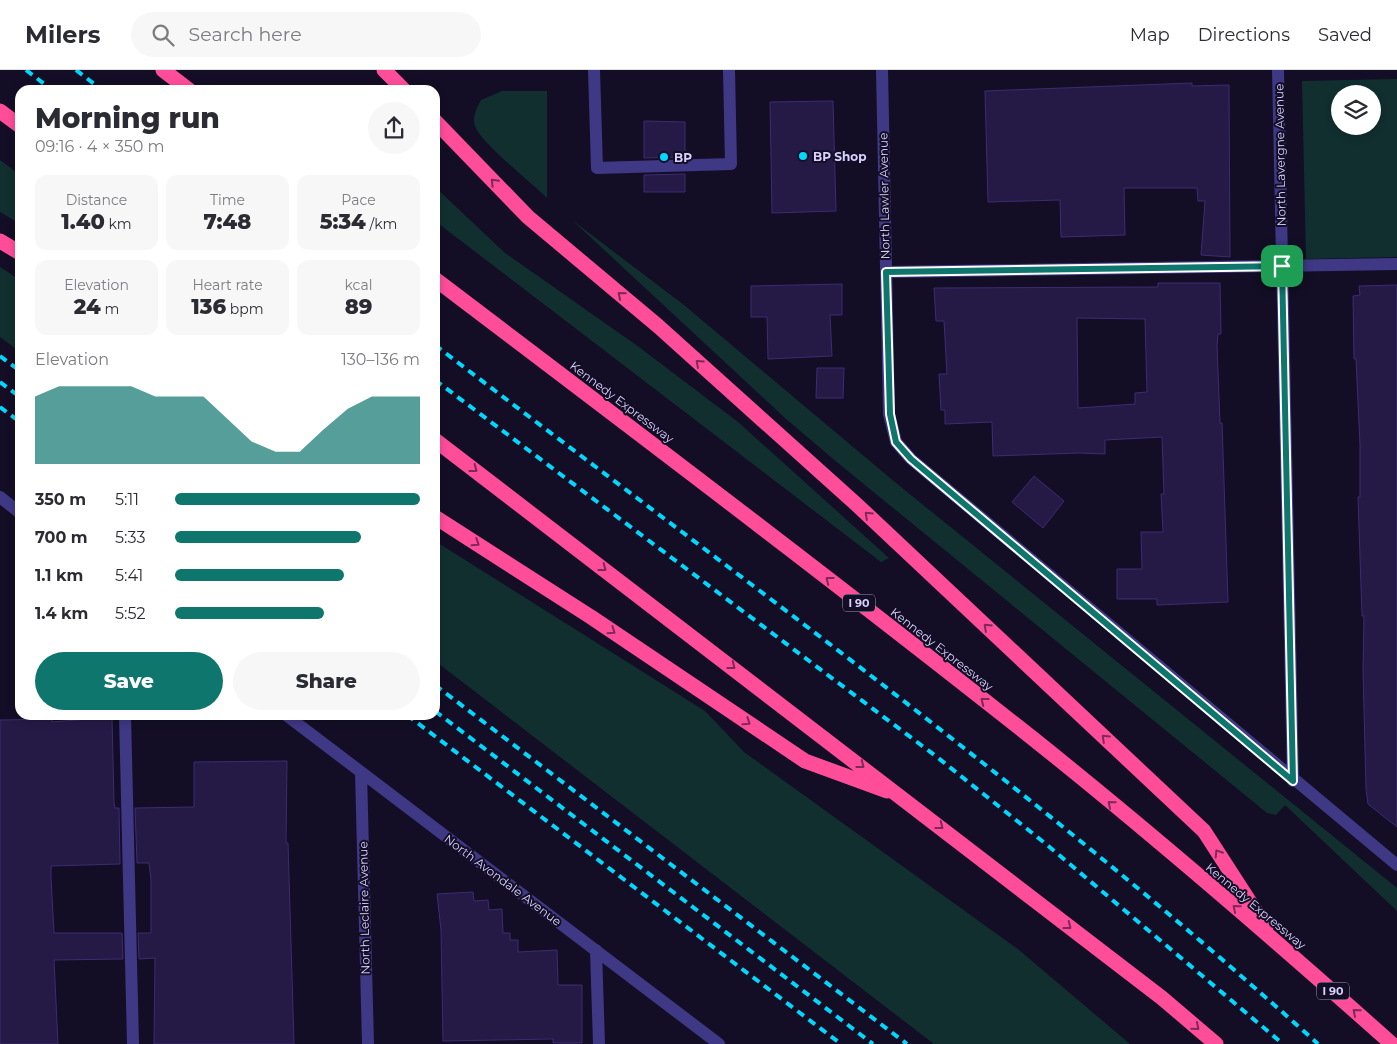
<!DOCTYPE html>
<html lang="en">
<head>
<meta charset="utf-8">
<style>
	body { margin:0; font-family:Montserrat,sans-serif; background:#f7f7f7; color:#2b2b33; height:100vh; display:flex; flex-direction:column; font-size:19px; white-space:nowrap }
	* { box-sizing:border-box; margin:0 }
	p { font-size:16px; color:#7c7c81 }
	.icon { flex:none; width:28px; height:28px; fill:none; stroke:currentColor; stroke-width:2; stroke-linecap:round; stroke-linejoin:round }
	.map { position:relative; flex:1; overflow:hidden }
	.panel { position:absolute; left:15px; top:15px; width:425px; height:635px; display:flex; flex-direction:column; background:#fff; border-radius:15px; box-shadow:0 2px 8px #0003 }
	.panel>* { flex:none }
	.controls { position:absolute; left:1331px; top:15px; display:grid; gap:10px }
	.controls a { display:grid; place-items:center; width:50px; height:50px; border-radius:50%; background:#fff; box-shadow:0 2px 8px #0003; font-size:25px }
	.pin { position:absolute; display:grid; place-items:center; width:42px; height:42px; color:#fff; margin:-21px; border-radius:10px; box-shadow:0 2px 8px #0006 }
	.round { display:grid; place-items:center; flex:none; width:52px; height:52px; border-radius:26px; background:#f7f7f7 }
	.head { display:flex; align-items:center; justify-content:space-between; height:85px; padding:0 20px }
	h1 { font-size:28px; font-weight:800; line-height:38px }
	.metrics { display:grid; grid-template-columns:repeat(3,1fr); gap:8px; height:85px; padding:5px 20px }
	.metrics div { display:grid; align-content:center; border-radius:12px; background:#f7f7f7; text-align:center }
	.metrics b { font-size:21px; font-weight:800 }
	.metrics small { font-size:14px; font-weight:400 }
	.metrics p { font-size:14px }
	.chart { height:140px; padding:10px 20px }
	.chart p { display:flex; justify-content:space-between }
	.chart svg { width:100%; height:90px; margin-top:5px; fill:#0f766e; opacity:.7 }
	.primary-button { display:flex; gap:10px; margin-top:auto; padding:10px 20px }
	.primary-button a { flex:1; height:58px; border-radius:30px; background:#0f766e; color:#fff; font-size:20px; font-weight:800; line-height:58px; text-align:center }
	.primary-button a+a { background:#f7f7f7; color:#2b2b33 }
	ul { padding:0 20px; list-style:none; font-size:16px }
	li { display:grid; grid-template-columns:80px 60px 1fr; align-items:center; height:38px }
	li i { height:12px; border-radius:6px; background:#0f766e }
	header { display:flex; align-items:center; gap:30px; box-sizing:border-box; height:70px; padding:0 25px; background:#fff; border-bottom:1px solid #e1e1e2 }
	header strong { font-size:24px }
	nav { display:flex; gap:28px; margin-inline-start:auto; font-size:18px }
	.search { width:350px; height:45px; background:#f7f7f7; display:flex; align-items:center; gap:12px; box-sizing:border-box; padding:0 18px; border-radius:28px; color:#7c7c81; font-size:19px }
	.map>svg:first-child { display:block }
	.green { fill:#112f2f; fill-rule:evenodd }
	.building { fill:#251a46; stroke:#3d2b73; fill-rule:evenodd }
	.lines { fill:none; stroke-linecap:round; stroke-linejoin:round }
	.minor { stroke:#3f3885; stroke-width:12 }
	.highway { stroke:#ff4d9a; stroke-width:15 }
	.rail { stroke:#00d8fd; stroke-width:4; stroke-dasharray:8 6; stroke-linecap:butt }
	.oneway { stroke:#7d2a5a }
	.route-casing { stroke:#fff; stroke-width:10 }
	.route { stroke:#0f766e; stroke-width:6 }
	.poi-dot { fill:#00d8fd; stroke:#130e25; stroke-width:2 }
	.labels { text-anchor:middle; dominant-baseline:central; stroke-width:4; stroke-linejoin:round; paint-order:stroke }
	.shield { fill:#130e25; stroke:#9e97be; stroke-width:1 }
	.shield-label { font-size:11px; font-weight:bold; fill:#d9d2ff }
	.street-label { font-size:12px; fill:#d9d2ff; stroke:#130e25 }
	.poi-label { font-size:12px; font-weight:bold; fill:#d9d2ff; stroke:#130e25; text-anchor:start }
</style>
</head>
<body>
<header>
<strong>Milers</strong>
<div class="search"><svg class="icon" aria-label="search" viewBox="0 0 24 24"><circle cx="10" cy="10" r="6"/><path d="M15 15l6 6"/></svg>Search here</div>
<nav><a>Map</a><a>Directions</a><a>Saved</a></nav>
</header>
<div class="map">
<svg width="1397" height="974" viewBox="0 0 1397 974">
	<rect width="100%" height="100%" fill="#130e25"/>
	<path class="green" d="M1397,9V187L1306,189L1302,11ZM1340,24H1372V56H1340Z
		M502,21H547V128C533,114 480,72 475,56C472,47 477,37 481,30Z
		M0,90L20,105V154L0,142Z
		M435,117L505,183L639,277L738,352L889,488L881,492L435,151Z
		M572,150L684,235L896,413L1397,818V841L1285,735L1276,745L1267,743L838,393L785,348Z
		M0,197L20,210V282L0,267Z
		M435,471L705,641L744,682L1019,880L1130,974H934L435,591Z"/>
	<path class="building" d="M1192,13V16L1229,15L1230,187L1201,185L1205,131H1198L1197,118H1124L1125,165L1061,167L1060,130L988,132L985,21Z
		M833,31L836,141L772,143L770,32Z
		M644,51L685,52V87L644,88Z
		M685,104V122H644V105Z
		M1158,213H1220L1221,264H1218L1217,276L1220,353H1222L1223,382L1228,532L1157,535V529H1117V499H1142L1141,462H1163L1161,424H1164L1162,367L1105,370V384L1079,383L993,386L992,352L945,354V340H941L939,304H947L944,251H936L934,218L1158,217ZM1077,248L1145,249L1147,322L1135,323V334L1078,338Z
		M842,214V245H830L832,286L768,289L767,247H751V216Z
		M1397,215V757L1368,734L1366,719L1363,600L1364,546H1362L1358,427H1360V375L1356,289H1354L1353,226L1360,225L1359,216Z
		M817,298H844L843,328H816Z
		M1034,406L1064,431L1043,458L1012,432Z
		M112,647L114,732L115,738H119L120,794L51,796V808L54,863H122L123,889L54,890L58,974H0V650L52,649V652Z
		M287,691L286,773H288L294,974H154L155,888L139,889L138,863H151V810L149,793H137L135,738L194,737V692Z
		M473,822L474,831L488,830L489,840L502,839L503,863H510V870H518V882L557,880L558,915H582V973H553V969L443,971L441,860L437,824Z"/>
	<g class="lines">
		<path class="minor" d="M594,0L597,98L731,94L729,0
			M882,0L889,344L896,372L911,389L1397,795
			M1278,0L1293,711
			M886,202L1397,194
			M0,427L20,443
			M125,645L133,974
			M286,645L719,974
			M361,702L368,974
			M596,880L599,974"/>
		<path class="highway" d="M163,0L189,20
			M384,0L404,20
			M0,41L20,56
			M435,51L528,147L658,256L856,434L1204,761L1266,857
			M0,171L20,183
			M435,209C634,360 834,511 1031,667C1154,765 1274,869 1392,974
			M435,370L1162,928L1216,974
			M435,447L591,547L805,691L887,721"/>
		<path class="rail" d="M26,0L52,20
			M76,0L102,20
			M435,275C733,503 1039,722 1318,974
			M0,286L20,301
			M435,310L937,687L1046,774L1283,974
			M0,312L20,327
			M0,337L20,352
			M435,615L907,974
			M435,641L873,974
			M407,645L841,974"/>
	</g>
	<defs><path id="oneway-chevron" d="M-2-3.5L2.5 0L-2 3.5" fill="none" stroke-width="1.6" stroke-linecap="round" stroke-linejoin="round" transform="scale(1.25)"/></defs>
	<g class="oneway">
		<use href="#oneway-chevron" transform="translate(494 112) rotate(-134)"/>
		<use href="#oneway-chevron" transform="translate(621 225) rotate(-140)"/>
		<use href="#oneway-chevron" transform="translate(699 293) rotate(-138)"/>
		<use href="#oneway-chevron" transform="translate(474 399) rotate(37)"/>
		<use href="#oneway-chevron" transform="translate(868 445) rotate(-137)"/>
		<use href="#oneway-chevron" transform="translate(476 473) rotate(33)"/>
		<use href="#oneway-chevron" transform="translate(603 498) rotate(37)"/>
		<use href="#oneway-chevron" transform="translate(829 510) rotate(-142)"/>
		<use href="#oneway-chevron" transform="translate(987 557) rotate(-137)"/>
		<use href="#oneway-chevron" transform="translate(612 561) rotate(34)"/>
		<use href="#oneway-chevron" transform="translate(732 596) rotate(38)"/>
		<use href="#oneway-chevron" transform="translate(984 631) rotate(-142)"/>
		<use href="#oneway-chevron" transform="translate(747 652) rotate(34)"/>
		<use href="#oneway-chevron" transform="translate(1105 668) rotate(-137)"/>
		<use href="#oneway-chevron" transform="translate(861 695) rotate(38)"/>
		<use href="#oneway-chevron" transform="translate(1111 734) rotate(-140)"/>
		<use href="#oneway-chevron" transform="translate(940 756) rotate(38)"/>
		<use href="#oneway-chevron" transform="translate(1218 783) rotate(-123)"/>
		<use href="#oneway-chevron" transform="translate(1236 838) rotate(-140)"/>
		<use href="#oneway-chevron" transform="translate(1068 856) rotate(38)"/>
		<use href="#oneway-chevron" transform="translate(1356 942) rotate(-139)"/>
		<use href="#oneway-chevron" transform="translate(1196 957) rotate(40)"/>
	</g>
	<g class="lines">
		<defs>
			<path id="route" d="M1282,196L1292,666L1293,711L911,389L896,372L890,344L886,202Z"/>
		</defs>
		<use href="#route" class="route-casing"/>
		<use href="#route" class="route"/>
	</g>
	<g class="poi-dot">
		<circle cx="803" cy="86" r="5"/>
		<circle cx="664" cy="87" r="5"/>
	</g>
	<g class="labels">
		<g class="shield">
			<rect x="843" y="524.5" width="32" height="17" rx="4"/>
			<rect x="1317" y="912.5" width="32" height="17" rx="4"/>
		</g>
		<g class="shield-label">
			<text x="859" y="533">I 90</text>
			<text x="1333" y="921">I 90</text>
		</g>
		<g class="street-label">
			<text transform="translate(1280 85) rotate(-91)">North Lavergne Avenue</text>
			<text transform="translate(884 126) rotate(-91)">North Lawler Avenue</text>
			<text transform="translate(622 332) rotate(37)">Kennedy Expressway</text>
			<text transform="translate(942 579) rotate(38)">Kennedy Expressway</text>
			<text transform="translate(503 810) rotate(37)">North Avondale Avenue</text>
			<text transform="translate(1256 836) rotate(40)">Kennedy Expressway</text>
			<text transform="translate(364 838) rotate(-91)">North Leclaire Avenue</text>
		</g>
		<g class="poi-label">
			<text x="813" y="86">BP Shop</text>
			<text x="674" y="87">BP</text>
		</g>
	</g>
</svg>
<div class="controls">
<a><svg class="icon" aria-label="layers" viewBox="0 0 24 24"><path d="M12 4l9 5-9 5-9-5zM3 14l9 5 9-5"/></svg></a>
</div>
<div class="pin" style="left:1282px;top:196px;background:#1e9e55"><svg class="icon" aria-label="arrive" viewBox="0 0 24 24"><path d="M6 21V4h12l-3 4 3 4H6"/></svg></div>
<section class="panel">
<div class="head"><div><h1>Morning run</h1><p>09:16 · 4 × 350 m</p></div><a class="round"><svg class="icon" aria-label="share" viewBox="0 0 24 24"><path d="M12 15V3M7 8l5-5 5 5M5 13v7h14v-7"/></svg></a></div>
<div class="metrics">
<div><p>Distance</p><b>1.40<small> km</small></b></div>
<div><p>Time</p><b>7:48</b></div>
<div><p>Pace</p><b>5:34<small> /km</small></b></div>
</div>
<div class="metrics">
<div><p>Elevation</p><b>24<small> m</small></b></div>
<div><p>Heart rate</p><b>136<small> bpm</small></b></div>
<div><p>kcal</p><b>89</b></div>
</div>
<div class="chart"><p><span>Elevation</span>130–136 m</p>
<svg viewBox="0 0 160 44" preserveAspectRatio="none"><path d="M0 44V11L10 6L20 6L30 6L40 6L50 11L60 11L70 11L80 22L90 33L100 38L110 38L120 27L130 17L140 11L150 11L160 11V44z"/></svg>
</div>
<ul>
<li><b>350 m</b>5:11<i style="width:100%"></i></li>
<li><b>700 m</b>5:33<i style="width:76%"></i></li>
<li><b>1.1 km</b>5:41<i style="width:69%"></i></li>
<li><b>1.4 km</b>5:52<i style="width:61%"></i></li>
</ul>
<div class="primary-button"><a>Save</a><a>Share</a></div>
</section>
</div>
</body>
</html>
